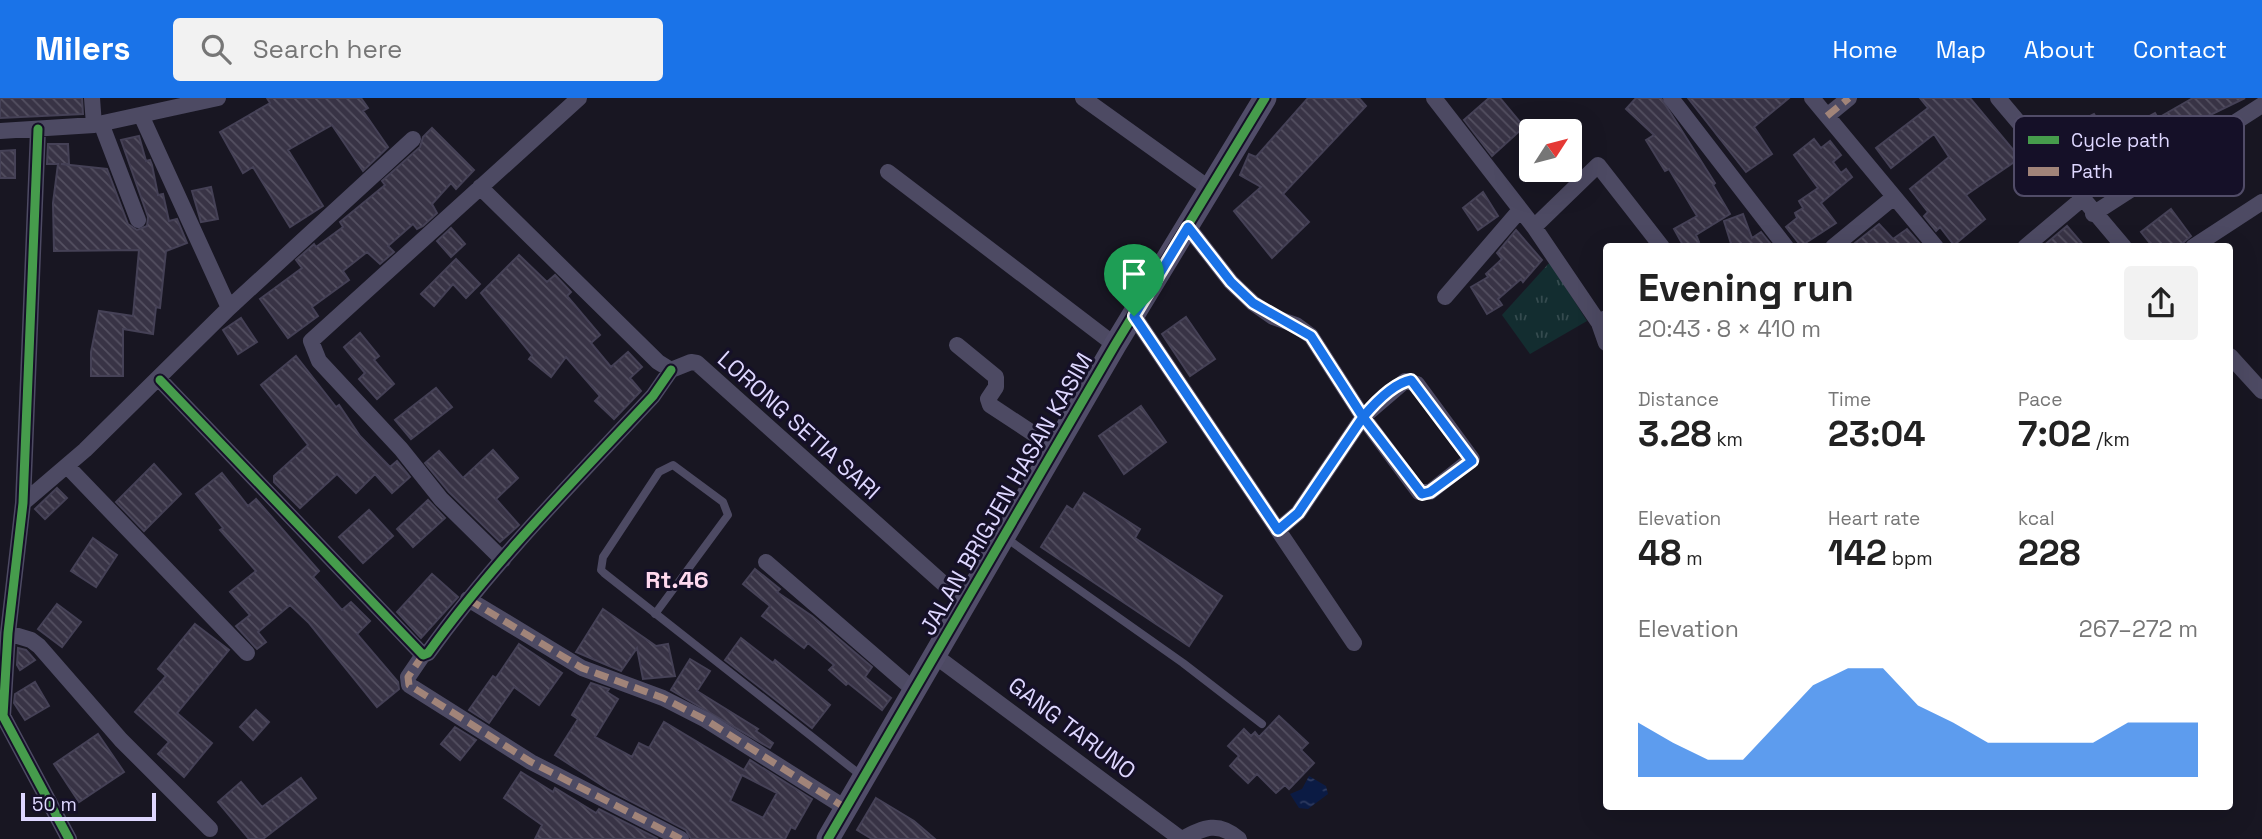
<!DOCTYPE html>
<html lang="en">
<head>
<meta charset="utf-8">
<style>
	body { margin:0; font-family:"Space Grotesk",sans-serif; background:#f2f2f2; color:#222; height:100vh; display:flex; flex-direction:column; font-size:26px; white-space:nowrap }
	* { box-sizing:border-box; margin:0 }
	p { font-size:23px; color:#767676 }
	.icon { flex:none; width:38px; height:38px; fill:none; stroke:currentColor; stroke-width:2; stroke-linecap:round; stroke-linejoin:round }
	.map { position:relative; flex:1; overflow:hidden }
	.drawer { position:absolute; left:1603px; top:145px; width:630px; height:567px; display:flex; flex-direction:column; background:#fff; border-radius:7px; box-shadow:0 7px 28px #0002 }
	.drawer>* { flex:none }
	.needle { width:46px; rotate:54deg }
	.buttons { position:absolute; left:1519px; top:21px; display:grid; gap:14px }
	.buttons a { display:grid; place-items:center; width:63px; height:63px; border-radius:7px; background:#fff; box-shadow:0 7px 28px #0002; font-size:35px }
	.scale { position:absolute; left:21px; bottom:18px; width:135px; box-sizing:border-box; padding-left:7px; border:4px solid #ded7ff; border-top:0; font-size:19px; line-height:24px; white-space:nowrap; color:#ded7ff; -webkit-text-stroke:5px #151028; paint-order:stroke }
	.pin { position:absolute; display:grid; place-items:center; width:60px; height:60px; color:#fff; margin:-72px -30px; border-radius:50% 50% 50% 0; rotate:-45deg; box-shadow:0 0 7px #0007 }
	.pin .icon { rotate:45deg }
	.round { display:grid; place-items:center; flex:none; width:74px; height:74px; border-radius:7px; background:#f2f2f2 }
	.headline { display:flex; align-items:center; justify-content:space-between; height:119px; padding:0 35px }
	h1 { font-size:38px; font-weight:700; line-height:52px }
	.metrics { display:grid; grid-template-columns:repeat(3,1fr); gap:10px; height:119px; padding:7px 35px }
	.metrics div { display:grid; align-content:center }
	.metrics b { font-size:35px; font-weight:700 }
	.metrics small { font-size:19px; font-weight:400 }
	.metrics p { font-size:19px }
	.chart { height:196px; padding:14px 35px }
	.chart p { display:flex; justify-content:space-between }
	.chart svg { width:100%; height:126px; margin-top:7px; fill:#1a73e8; opacity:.7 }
	header { display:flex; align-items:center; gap:42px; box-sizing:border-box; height:98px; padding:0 35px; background:#1a73e8; color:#fff }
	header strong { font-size:33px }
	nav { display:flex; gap:38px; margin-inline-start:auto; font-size:24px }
	.search { width:490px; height:63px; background:#f2f2f2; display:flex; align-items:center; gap:18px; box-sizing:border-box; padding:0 24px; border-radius:7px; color:#767676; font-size:26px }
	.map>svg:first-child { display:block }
	.park { fill:url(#park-tufts) }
	.water { fill:url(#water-ripples) }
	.building { fill:url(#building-back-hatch); stroke:#454156; stroke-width:2; fill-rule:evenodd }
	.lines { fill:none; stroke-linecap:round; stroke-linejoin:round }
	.lane { stroke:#4d4a63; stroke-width:8 }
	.street { stroke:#4d4a63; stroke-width:16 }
	.secondary { stroke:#514d69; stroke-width:23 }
	.quiet { stroke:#a18479; stroke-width:7; stroke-dasharray:14 7; stroke-linecap:butt }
	.cycleway-casing { stroke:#151028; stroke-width:13 }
	.cycleway { stroke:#469c4c; stroke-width:9 }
	.route-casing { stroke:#fff; stroke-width:14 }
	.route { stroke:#1a73e8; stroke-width:9 }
	.labels { text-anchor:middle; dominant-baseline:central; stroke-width:6; stroke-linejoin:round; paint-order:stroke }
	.street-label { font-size:23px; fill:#ded7ff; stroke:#151028 }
	.neighbourhood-label { font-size:24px; font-weight:bold; fill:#ffd9ef; stroke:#151028 }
	.key { fill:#151028; stroke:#514c68; stroke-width:2 }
	.key-label { font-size:19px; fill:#ded7ff }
</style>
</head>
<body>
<header>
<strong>Milers</strong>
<div class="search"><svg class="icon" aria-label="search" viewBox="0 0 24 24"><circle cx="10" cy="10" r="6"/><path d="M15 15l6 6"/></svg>Search here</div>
<nav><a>Home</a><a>Map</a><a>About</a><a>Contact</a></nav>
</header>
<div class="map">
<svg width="2262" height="741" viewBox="0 0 2262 741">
	<defs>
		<pattern id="park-tufts" width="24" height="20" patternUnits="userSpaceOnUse" patternTransform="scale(1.75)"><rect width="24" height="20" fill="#132d30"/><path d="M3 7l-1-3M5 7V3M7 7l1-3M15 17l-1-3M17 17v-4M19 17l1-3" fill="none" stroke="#354b4f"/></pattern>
		<pattern id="water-ripples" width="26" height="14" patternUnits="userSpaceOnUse" patternTransform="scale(1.75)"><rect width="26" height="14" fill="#0b1b44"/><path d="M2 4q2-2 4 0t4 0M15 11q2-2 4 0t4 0" fill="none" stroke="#2e3b60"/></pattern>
		<pattern id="building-back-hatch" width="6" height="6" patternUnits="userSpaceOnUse" patternTransform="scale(1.75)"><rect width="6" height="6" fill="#383345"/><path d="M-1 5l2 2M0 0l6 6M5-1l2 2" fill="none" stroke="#545061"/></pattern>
	</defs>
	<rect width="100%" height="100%" fill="#181622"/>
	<path class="park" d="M1550,164L1587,223L1530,256L1502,217Z"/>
	<path class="water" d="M1309,678L1326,688L1328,696L1308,711L1299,710L1290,696L1302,691Z"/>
	<path class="building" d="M0,0H82L83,16L0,20Z
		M267,0H361L368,10L363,13L388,49L363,73L332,27L288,52L323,108L290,129L253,69L243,75L220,34L270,5Z
		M1308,0H1359L1366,8L1283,96L1309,124L1272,160L1234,113L1261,89L1240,77L1249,56L1256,59Z
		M1489,0H1500L1524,29L1492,58L1464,22Z
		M1636,0H1661L1715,85L1713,87L1730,116L1696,137L1699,144L1691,149H1684L1674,131L1697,118L1669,71L1665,73L1646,42L1654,37L1626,11Z
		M1688,0H1789L1754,29L1772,56L1746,74Z
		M1920,0H1970L2020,60L1966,97L1985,121L1954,147L1940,129L1936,133L1924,118L1928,114L1910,91L1949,59L1934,36L1891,70L1876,50L1928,10Z
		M2193,0H2245L2208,18L2212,27L2192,40L2187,32L2139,60L2137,56L2103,73L2089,51L2070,60L2057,34L2094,16L2109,40L2155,15L2158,20Z
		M432,30L474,72L456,91L451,85L432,106L437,115L423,128L417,131L413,126L388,148L394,154L380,166L367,154L343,173L349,182L312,209L318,218L288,240L260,201L302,170L296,162L314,146L316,149L343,129L340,124L385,87L382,83L420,49L423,39Z
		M139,38L146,63L150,62L152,67L158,97L163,96L169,123L177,121L187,145L166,153L160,210L156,209L153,236L123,231V278H91V254L99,213L133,218L139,152L54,153L53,105L58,66H47L48,46H68L69,66H61L107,71L128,126L137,132L147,128L148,119L121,42Z
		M1814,41L1821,50L1830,43L1841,57L1833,64L1841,75L1846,71L1852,79L1821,105L1836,125L1801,148L1786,129L1797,120L1795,115L1803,110L1799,103L1818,90L1794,57Z
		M15,52V80H0V53Z
		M211,89L218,121L201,124L192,93Z
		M1483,94L1498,118L1478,132L1463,110Z
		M2171,111L2191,138L2178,149H2153L2141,134Z
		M1743,116L1752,140L1761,134L1773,149H1732L1724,123Z
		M1879,126L1893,141L1907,131L1920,146L1916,149H1850Z
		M2067,128L2085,149H2042Z
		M451,130L465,146L451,159L437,143Z
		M1516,132L1542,162L1523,184L1521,181L1498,201L1502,207L1487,216L1471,189L1488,179L1486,176L1502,161L1497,155Z
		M519,157L547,184L555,177L571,194L567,198L600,237L591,245L611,269L628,254L642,269L630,280L641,293L614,321L595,303L600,298L566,259L551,279L529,261L532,257L481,195Z
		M456,161L480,186L466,200L453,186L434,208L421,196Z
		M1186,219L1215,261L1190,278L1162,236Z
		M241,220L257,244L238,256L223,232Z
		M360,235L379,258L374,262L394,286L377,301L359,281L365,275L344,249Z
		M296,258L336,309L339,307L360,338L390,369L397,363L410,379L392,395L375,376L356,395L337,376L300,410L274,384V378L308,347L261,287Z
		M436,290L452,309L411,341L395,322Z
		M1141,308L1166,344L1124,376L1099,338Z
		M493,352L518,380L496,401L519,427L500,444L449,394L425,365L439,353L463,380Z
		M154,366L181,396L144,433L116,404Z
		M222,375L248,408L256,401L319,473L313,479L342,512L351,504L370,523L357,536L398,584L399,591L377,609L309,525L290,507L258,534L266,544L257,551L236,528L250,517L230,494L256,473L220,432L223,430L196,396Z
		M57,390L67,400L45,421L35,411Z
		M1084,395L1140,431L1135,440L1222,498L1189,548L1041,449L1067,408L1073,412Z
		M428,402L445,420L413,449L397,431Z
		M369,412L393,438L363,465L339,439Z
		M93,440L117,457L96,489L71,473Z
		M755,471L780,491L777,494L812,518L872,569L865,579L891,600L882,612L848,585L846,587L829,572L834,567L808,545L804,550L762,518L770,508L743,486Z
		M432,476L458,499L421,540L397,514Z
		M57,506L81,524L62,549L38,531Z
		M603,511L656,548L668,546L675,578L643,581L637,550L621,573L576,554Z
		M195,526L229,552L177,615L212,645L184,679L158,656L169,644L135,614L166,578L158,571Z
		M741,540L773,565L775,562L830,607L812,630L725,562Z
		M519,546L562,575L539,607L514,589L489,625L469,612L493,578L496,580Z
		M18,550L26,552L35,562L20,572L17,567Z
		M690,561L710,573L697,593L758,631L756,633L773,645L770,650L671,592Z
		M35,584L49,608L25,622L14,605L15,596Z
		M591,585L609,591L607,594L618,601L595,639L632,659L639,645L649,650L664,624L744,672L750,662L812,701L795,731L791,729L785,741H691L686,732L609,692L555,657L578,621L572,617ZM742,677L777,695L763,720L730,703Z
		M256,612L269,624L253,642L240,629Z
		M1279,618L1308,645L1301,652L1314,665L1289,691L1285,687L1276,695L1257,676L1248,685L1230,668L1239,658L1228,648L1244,631L1251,638L1255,634L1259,639Z
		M455,629L476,642L460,662L441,646Z
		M98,636L124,674L79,704L54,666Z
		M521,674L553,694L555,690L596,715L599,711L658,741H535L542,727L504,700Z
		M301,680L316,700L263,741H249L218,704L241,684L262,709Z
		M876,700L914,723L935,741H872L857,732Z"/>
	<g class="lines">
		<path class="lane" d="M1006,440L1183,565L1262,626
			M655,516L728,417L723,404L673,367L659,374L603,459L601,472L604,475L863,679"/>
		<path class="street" d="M92,0L94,27
			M1083,0L1210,91
			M1434,0L1534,129L1599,225L1606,220
			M1671,0L1786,149
			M1812,0L1936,149
			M1998,0L2124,149
			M141,17L229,210
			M1827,18L1849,0
			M101,25L138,122
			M38,31L23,405L8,535L3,618L69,741
			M0,33L94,27L218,0
			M888,74L1115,247
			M480,89L658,264L671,272L691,264L697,265L965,505
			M2093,116L2262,7
			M1188,129L1231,184L1253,205L1273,219L1296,227L1311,238L1363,319L1419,394H1430L1472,361L1417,286L1405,283L1363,319L1298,415L1278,432
			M1534,129L1598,67L1662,149
			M1833,149L1894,99
			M2025,149L2082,101
			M2193,149L2262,104
			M1445,199L1520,112
			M1134,218L1354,545
			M1599,225L1606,245
			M957,247L996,279V289L988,301L990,307L1055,350
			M2230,258L2262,293
			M160,282L423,557L428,555C494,463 576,381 653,298L671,272
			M67,368L247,555
			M23,405L85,352L229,210L413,41
			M503,462L441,401L401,351L319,263L311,243L579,0
			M766,464L914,592
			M468,501L582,570L663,600L706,622L844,709
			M8,535L31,542L39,548L121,642L210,731
			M423,557L408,579L409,587L531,664L681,741
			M934,557L1181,741
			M1182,741C1205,729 1218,723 1239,741"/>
		<path class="secondary" d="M828,741L1115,247L1265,0"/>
		<path class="quiet" d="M1827,18L1849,0
			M468,501L582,570L663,600L706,622L844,709
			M423,557L408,579L409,587L531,664L681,741"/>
		<defs>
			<path id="cycleway" d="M38,31L23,405L8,535L3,618L69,741
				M160,282L423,557L428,555C494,463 576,381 653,298L671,272
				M828,741L1115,247L1265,0"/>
		</defs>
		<use href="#cycleway" class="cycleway-casing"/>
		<use href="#cycleway" class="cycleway"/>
	</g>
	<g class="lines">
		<defs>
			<path id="route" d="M1134,218L1188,129L1231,184L1253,205L1311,238L1363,319C1374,306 1394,285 1411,282L1472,363L1430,394L1422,396L1363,319L1298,415L1278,432L1134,218"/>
		</defs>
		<use href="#route" class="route-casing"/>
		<use href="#route" class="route"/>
	</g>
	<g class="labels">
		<g class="street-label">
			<text transform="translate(799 327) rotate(42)">LORONG SETIA SARI</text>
			<text transform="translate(1006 396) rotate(-60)">JALAN BRIGJEN HASAN KASIM</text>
			<text transform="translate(1072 630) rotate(37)">GANG TARUNO</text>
		</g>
		<g class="neighbourhood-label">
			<text x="677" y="481">Rt.46</text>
		</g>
	</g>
	<rect x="2014" y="18" width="230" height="80" rx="10" class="key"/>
	<rect x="2028" y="38" width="31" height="8" fill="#469c4c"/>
	<rect x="2028" y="69" width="31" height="9" fill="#a18479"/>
	<g class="key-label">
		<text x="2071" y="49">Cycle path</text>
		<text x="2071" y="80">Path</text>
	</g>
</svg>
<div class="buttons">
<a><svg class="needle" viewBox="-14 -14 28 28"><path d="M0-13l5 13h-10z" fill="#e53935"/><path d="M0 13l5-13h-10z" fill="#767676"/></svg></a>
</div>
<div class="scale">50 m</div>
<div class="pin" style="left:1134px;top:218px;background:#1e9e55"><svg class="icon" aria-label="arrive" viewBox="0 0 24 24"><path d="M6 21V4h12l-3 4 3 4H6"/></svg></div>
<section class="drawer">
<div class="headline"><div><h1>Evening run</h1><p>20:43 · 8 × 410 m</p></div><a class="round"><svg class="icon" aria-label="share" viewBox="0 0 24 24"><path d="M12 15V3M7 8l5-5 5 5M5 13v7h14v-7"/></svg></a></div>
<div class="metrics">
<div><p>Distance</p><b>3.28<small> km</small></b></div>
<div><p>Time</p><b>23:04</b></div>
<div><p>Pace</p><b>7:02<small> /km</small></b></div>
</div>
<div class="metrics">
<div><p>Elevation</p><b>48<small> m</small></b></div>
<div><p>Heart rate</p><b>142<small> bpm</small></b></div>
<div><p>kcal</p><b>228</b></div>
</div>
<div class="chart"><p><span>Elevation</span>267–272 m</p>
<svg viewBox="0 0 160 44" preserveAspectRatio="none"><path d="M0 44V25L10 32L20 38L30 38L40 25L50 12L60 6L70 6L80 19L90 25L100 32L110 32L120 32L130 32L140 25L150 25L160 25V44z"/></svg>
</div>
</section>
</div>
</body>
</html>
